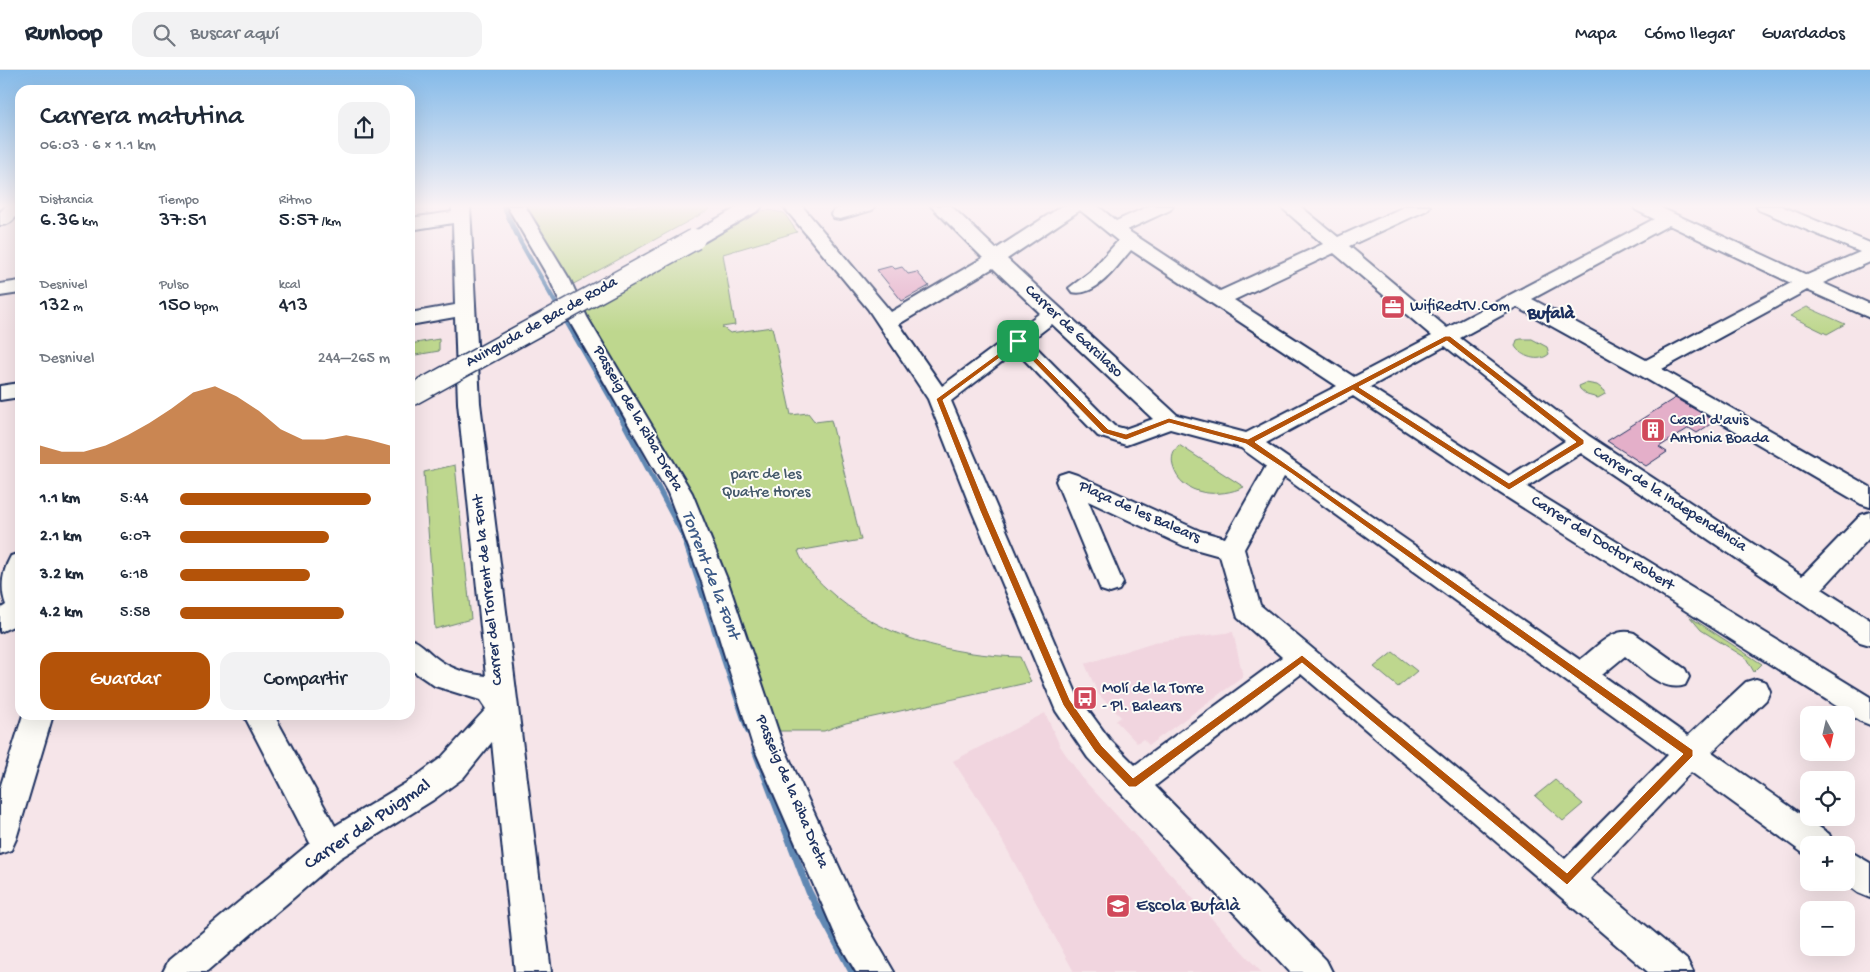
<!DOCTYPE html>
<html lang="es">
<head>
<meta charset="utf-8">
<style>
	body { margin:0; font-family:"Gochi Hand",sans-serif; background:#f2f2f3; color:#1f2937; height:100vh; display:flex; flex-direction:column; font-size:19px; white-space:nowrap }
	* { box-sizing:border-box; margin:0 }
	p { font-size:16px; color:#747a83 }
	.icon { flex:none; width:28px; height:28px; fill:none; stroke:currentColor; stroke-width:2; stroke-linecap:round; stroke-linejoin:round }
	.map { position:relative; flex:1; overflow:hidden }
	.side { position:absolute; left:15px; top:15px; width:400px; height:635px; display:flex; flex-direction:column; background:#fff; border-radius:15px; box-shadow:0 5px 20px #0002 }
	.side>* { flex:none }
	.needle { width:32px; rotate:172deg }
	.fabs { position:absolute; left:1800px; top:636px; display:grid; gap:10px }
	.fabs a { display:grid; place-items:center; width:55px; height:55px; border-radius:10px; background:#fff; box-shadow:0 5px 20px #0002; font-size:25px }
	.pin { position:absolute; display:grid; place-items:center; width:42px; height:42px; color:#fff; margin:-21px; border-radius:10px; box-shadow:0 2px 8px #0006 }
	.round { display:grid; place-items:center; flex:none; width:52px; height:52px; border-radius:15px; background:#f2f2f3 }
	.headline { display:flex; align-items:center; justify-content:space-between; height:85px; padding:0 25px }
	h1 { font-size:28px; font-weight:600; line-height:38px }
	.stats { display:grid; grid-template-columns:repeat(3,1fr); gap:8px; height:85px; padding:5px 25px }
	.stats div { display:grid; align-content:center }
	.stats b { font-size:21px; font-weight:600 }
	.stats small { font-size:14px; font-weight:400 }
	.stats p { font-size:14px }
	.chart { height:140px; padding:10px 25px }
	.chart p { display:flex; justify-content:space-between }
	.chart svg { width:100%; height:90px; margin-top:5px; fill:#b45309; opacity:.7 }
	.primary-button { display:flex; gap:10px; margin-top:auto; padding:10px 25px }
	.primary-button a { flex:1; height:58px; border-radius:15px; background:#b45309; color:#fff; font-size:20px; font-weight:600; line-height:58px; text-align:center }
	.primary-button a+a { background:#f2f2f3; color:#1f2937 }
	ul { padding:0 25px; list-style:none; font-size:16px }
	li { display:grid; grid-template-columns:80px 60px 1fr; align-items:center; height:38px }
	li i { height:12px; border-radius:6px; background:#b45309 }
	header { display:flex; align-items:center; gap:30px; box-sizing:border-box; height:70px; padding:0 25px; background:#fff; border-bottom:1px solid #e0e1e3 }
	header strong { font-size:24px }
	nav { display:flex; gap:28px; margin-inline-start:auto; font-size:18px }
	.search { width:350px; height:45px; background:#f2f2f3; display:flex; align-items:center; gap:12px; box-sizing:border-box; padding:0 18px; border-radius:15px; color:#747a83; font-size:19px }
	.map>svg:first-child { display:block }
	.built { fill:#f1d5df }
	.green { fill:#bed78e; stroke:#6c8376 }
	.lines { fill:none; stroke-linecap:round; stroke-linejoin:round }
	.stream-far2 { stroke:#6088b3; stroke-width:4.5 }
	.stream-far1 { stroke:#6088b3; stroke-width:5.5 }
	.stream { stroke:#6088b3; stroke-width:7 }
	.building { fill:#e4afc9; stroke:#1b2f5e }
	.minor-casing { stroke:#1b2f5e; stroke-width:4 }
	.minor { fill:#fdfcf7; fill-rule:evenodd }
	.minor-bridge-casing { stroke:#1b2f5e; stroke-width:23; stroke-linecap:butt }
	.minor-bridge { stroke:#fdfcf7; stroke-width:20 }
	.route { fill:#b45309; stroke:#fff; fill-rule:evenodd }
	.labels { text-anchor:middle; dominant-baseline:central; stroke-width:4; stroke-linejoin:round; paint-order:stroke }
	.poi-label { font-size:16px; fill:#1b2f5e; stroke:#fdfcf7; text-anchor:start }
	.street-label { font-size:16px; fill:#1b2f5e; stroke:#fdfcf7 }
	.park-label { font-size:16px; fill:#44596a; stroke:#fdfcf7 }
	.neighbourhood-label { font-size:18px; font-weight:bold; fill:#1b2f5e; stroke:#fdfcf7 }
	.water-label { font-size:18px; font-style:italic; fill:#3e5b88; stroke:#fdfcf7 }
	.near-street-label { font-size:19px; fill:#1b2f5e; stroke:#fdfcf7 }
	.near-poi-label { font-size:19px; fill:#1b2f5e; stroke:#fdfcf7; text-anchor:start }
</style>
</head>
<body>
<header>
<strong>Runloop</strong>
<div class="search"><svg class="icon" aria-label="search" viewBox="0 0 24 24"><circle cx="10" cy="10" r="6"/><path d="M15 15l6 6"/></svg>Buscar aquí</div>
<nav><a>Mapa</a><a>Cómo llegar</a><a>Guardados</a></nav>
</header>
<div class="map">
<svg width="1870" height="902" viewBox="0 0 1870 902">
	<rect width="100%" height="100%" fill="#f6e5e9"/>
	<filter id="ink" filterUnits="userSpaceOnUse"><feTurbulence type="fractalNoise" baseFrequency=".02" numOctaves="2"/><feDisplacementMap in="SourceGraphic" scale="10" xChannelSelector="R" yChannelSelector="G"/><feConvolveMatrix kernelMatrix="1 2 1 2 8 2 1 2 1" color-interpolation-filters="sRGB"/></filter>
	<g filter="url(#ink)">
		<path class="built" d="M1233,562L1243,607L1149,675L1143,669L1137,673L1116,651L1121,647L1098,624L1085,594L1154,572Z
			M1045,643L1060,676L1083,709L1261,902H1074L985,739L953,691Z"/>
		<path class="green" d="M521,136H711L709,140L570,216Z
			M768,140L784,143L797,162L723,184L735,255L722,257L730,263L772,257L791,345L808,343L815,352L831,350L861,470L798,481C803,495 816,509 827,519C880,568 950,585 1020,587L1031,612L846,653L824,661H776L722,501L582,241L761,141Z
			M1807,237L1845,254L1827,264L1790,246Z
			M439,269V281L410,286V274Z
			M1521,269H1532L1547,277L1549,284C1539,293 1521,287 1515,276L1517,270Z
			M1586,313L1597,315L1605,321V324L1598,328L1587,325L1580,319L1579,316Z
			M1179,375L1244,417C1221,428 1181,427 1173,396C1171,387 1173,382 1179,375Z
			M455,395L471,549L435,559L424,402Z
			M1690,547L1762,594L1754,602L1746,588L1701,560Z
			M1393,582L1417,601L1398,617L1374,597Z
			M1555,710L1583,734L1563,751L1535,726Z"/>
		<g class="lines">
			<path class="stream-far2" d="M503,136L521,173L616,338"/>
			<path class="stream-far1" d="M615,336L683,465L724,589"/>
			<path class="stream" d="M724,588L749,662
				M755,680L809,822L852,902"/>
		</g>
		<path class="building" d="M892,196L895,199L902,197L908,204L917,202L929,216L902,231L877,200Z
			M1675,328L1715,351L1697,363L1689,358L1659,377L1667,382L1646,396L1607,371Z"/>
		<g class="lines">
			<defs>
				<path id="minor" d="M6,136H20V142C14,149 10,156 0,155V142Z
					M452,136H470L480,333L551,902H515L492,672L463,708L433,730L340,788L207,902H163L169,890L310,773L244,645H274L335,756L411,710L441,688L486,639L480,630L435,616L410,599V569C421,572 426,580 435,587C450,599 467,604 486,606L458,333L455,247L410,255V243L455,235L453,153L410,160V148L452,142Z
					M507,136H525L570,210L587,247L692,423L727,509L782,673L863,849L894,902H856L839,873L752,673L701,509L668,423L567,247L550,210Z
					M740,136H762L759,140L702,173H688L686,169L688,165Z
					M783,136H802L891,242L983,188L931,136H951L996,179L1062,136H1098L1116,151L1149,136H1173L1170,140L1127,160L1220,221L1323,174L1280,136H1300L1338,167L1406,136H1430L1427,140L1349,176L1447,258L1654,149L1636,140L1633,136H1657L1807,205L1860,182L1759,140L1756,136H1781L1870,173V192L1823,213L1870,234V248L1807,220L1662,299L1870,417V437L1861,434L1638,304L1517,237L1460,268L1589,366L1802,506L1861,445L1870,442V467L1822,519L1870,550V575L1860,572L1581,383L1527,417L1870,627V655L1860,651L1500,423L1353,326L1266,373L1580,590C1596,578 1613,556 1634,563L1685,599L1689,607L1685,615C1663,623 1642,599 1625,586L1602,605L1688,666L1746,612L1756,609L1766,612L1770,621L1766,630L1712,682L1829,764L1834,775H1809V787L1807,786L1691,702L1590,809L1687,890L1693,902H1648L1301,604L1155,716L1326,890L1332,902H1290L1088,688L1056,641L972,441L928,329L868,239ZM1080,140L1118,171L1090,202L1069,218L1072,222C1096,228 1117,196 1131,180L1337,316L1246,363L1177,345L1007,189ZM1669,155L1791,213L1646,290L1532,229ZM1334,183L1432,266L1354,307L1234,230ZM993,198L1040,243L942,316L899,254ZM1052,254L1153,349L1125,359L1114,356L1030,271ZM1445,276L1565,371L1509,406L1370,317ZM1016,281L1098,366L1126,375L1170,359L1241,378L1266,396L1225,468L1200,461L1077,405L1068,402L1059,405L1056,411L1101,520L1110,523L1119,520L1123,513L1088,431L1184,476L1220,486L1238,548L1282,587L1135,695L1110,670L1077,625L951,331ZM1284,407L1287,409L1668,685L1565,789L1260,535L1244,479Z
					M847,136H875L872,140L840,149L834,148L831,144L834,140Z
					M20,211V223L0,226V214Z
					M20,313V327L0,330V316Z
					M20,483V553L0,562V539L6,535C0,519 2,502 11,486Z
					M23,645H53L16,769L11,780L0,784V718Z
					M1846,779L1870,793V828L1858,823L1843,812H1846Z"/>
			</defs>
			<use href="#minor" class="minor-casing"/>
			<use href="#minor" class="minor"/>
			<defs>
				<path id="minor-bridge" d="M410,326L695,169"/>
			</defs>
			<use href="#minor-bridge" class="minor-bridge-casing"/>
			<use href="#minor-bridge" class="minor-bridge"/>
		</g>
	</g>
	<linearGradient id="sky" x2="0" y2="1"><stop stop-color="#84bae9"/><stop offset="0.52" stop-color="#fbf3f5"/><stop offset="1" stop-color="#fbf3f5" stop-opacity="0"/></linearGradient>
	<rect width="1870" height="262" fill="url(#sky)"/>
	<path class="route" d="M1445,266H1450L1584,370V374L1509,420L1353,320L1255,372L1693,680V686L1567,815L1302,593L1136,717H1129L1095,682L1063,635L980,441L936,329L1018,269L1108,359L1126,364L1169,348L1248,369ZM1447,271L1576,372L1509,413L1359,317ZM1017,275L1103,363L1126,370L1169,353L1246,374L1292,404L1683,684L1567,803L1302,585L1133,708L1102,676L1070,630L988,441L943,330Z"/>
	<defs>
		<symbol id="office-square" viewBox="-11 -11 22 22"><rect x="-9" y="-9" width="18" height="18" rx="4" fill="#d1495b" stroke="#fdfcf7"/><path d="M-6-3h4V-5.5h4V-3h4V5H-6ZM-1-4.5V-3h2v-1.5ZM-6 0V1H6V0Z" fill="#fff"/></symbol>
		<symbol id="building-square" viewBox="-11 -11 22 22"><rect x="-9" y="-9" width="18" height="18" rx="4" fill="#d1495b" stroke="#fdfcf7"/><path d="M-4-6H4V6H1V3H-1V6H-4ZM-2.5-4.3h1.7v1.8h-1.7ZM.8-4.3h1.7v1.8H.8ZM-2.5-1h1.7V.8h-1.7ZM.8-1h1.7V.8H.8Z" fill="#fff"/></symbol>
		<symbol id="bus-square" viewBox="-11 -11 22 22"><rect x="-9" y="-9" width="18" height="18" rx="4" fill="#d1495b" stroke="#fdfcf7"/><path d="M-5-6H5V4H4V6H2V4H-2V6H-4V4H-5ZM-3.5-4V0h7V-4ZM-3.5 1.2v1.5H-2V1.2ZM2 1.2v1.5H3.5V1.2Z" fill="#fff"/></symbol>
		<symbol id="school-square" viewBox="-11 -11 22 22"><rect x="-9" y="-9" width="18" height="18" rx="4" fill="#d1495b" stroke="#fdfcf7"/><path d="M0-5L7-2L0 1L-7-2ZM-4 1L0 2.5L4 1V4Q0 6-4 4Z" fill="#fff"/></symbol>
	</defs>
	<g fill-rule="evenodd">
		<use href="#office-square" x="1379" y="223" width="28" height="28"/>
		<use href="#building-square" x="1639" y="346" width="28" height="28"/>
		<use href="#bus-square" x="1071" y="614" width="28" height="28"/>
		<use href="#school-square" x="1104" y="822" width="28" height="28"/>
	</g>
	<g class="labels">
		<g class="poi-label">
			<text x="1410" y="237">WifiRedTV.Com</text>
			<text x="1670" y="351">Casal d'avis<tspan x="1670" dy="18">Antonia Boada</tspan></text>
			<text x="1102" y="619">Molí de la Torre<tspan x="1102" dy="18">- Pl. Balears</tspan></text>
		</g>
		<g class="street-label">
			<text transform="translate(542 253) rotate(-29)">Avinguda de Bac de Roda</text>
			<text transform="translate(1073 262) rotate(43)">Carrer de Garcilaso</text>
			<text transform="translate(637 349) rotate(60)">Passeig de la Riba Dreta</text>
			<text transform="translate(1669 430) rotate(33)">Carrer de la Independència</text>
			<text transform="translate(1139 443) rotate(24)">Plaça de les Balears</text>
			<text transform="translate(1602 474) rotate(32)">Carrer del Doctor Robert</text>
			<text transform="translate(489 520) rotate(-96)">Carrer del Torrent de la Font</text>
			<text transform="translate(791 722) rotate(67)">Passeig de la Riba Dreta</text>
		</g>
		<g class="park-label">
			<text x="766" y="405">parc de les<tspan x="766" dy="18">Quatre Hores</tspan></text>
		</g>
		<g class="neighbourhood-label">
			<text x="1551" y="244">Bufalà</text>
		</g>
		<g class="water-label">
			<text transform="translate(710 505) rotate(69)">Torrent de la Font</text>
		</g>
		<g class="near-street-label">
			<text transform="translate(368 755) rotate(-34)">Carrer del Puigmal</text>
		</g>
		<g class="near-poi-label">
			<text x="1136" y="836">Escola Bufalà</text>
		</g>
	</g>
</svg>
<div class="fabs">
<a><svg class="needle" viewBox="-14 -14 28 28"><path d="M0-13l5 13h-10z" fill="#e53935"/><path d="M0 13l5-13h-10z" fill="#747a83"/></svg></a>
<a><svg class="icon" aria-label="locate" viewBox="0 0 24 24"><circle cx="12" cy="12" r="6"/><path d="M12 2v4M12 18v4M2 12h4M18 12h4"/></svg></a>
<a>+</a>
<a>−</a>
</div>
<div class="pin" style="left:1018px;top:271px;background:#1e9e55"><svg class="icon" aria-label="arrive" viewBox="0 0 24 24"><path d="M6 21V4h12l-3 4 3 4H6"/></svg></div>
<section class="side">
<div class="headline"><div><h1>Carrera matutina</h1><p>06:03 · 6 × 1.1 km</p></div><a class="round"><svg class="icon" aria-label="share" viewBox="0 0 24 24"><path d="M12 15V3M7 8l5-5 5 5M5 13v7h14v-7"/></svg></a></div>
<div class="stats">
<div><p>Distancia</p><b>6.36<small> km</small></b></div>
<div><p>Tiempo</p><b>37:51</b></div>
<div><p>Ritmo</p><b>5:57<small> /km</small></b></div>
</div>
<div class="stats">
<div><p>Desnivel</p><b>132<small> m</small></b></div>
<div><p>Pulso</p><b>150<small> bpm</small></b></div>
<div><p>kcal</p><b>413</b></div>
</div>
<div class="chart"><p><span>Desnivel</span>244–265 m</p>
<svg viewBox="0 0 160 44" preserveAspectRatio="none"><path d="M0 44V35L10 38L20 38L30 35L40 30L50 24L60 17L70 9L80 6L90 11L100 18L110 27L120 32L130 32L140 30L150 32L160 35V44z"/></svg>
</div>
<ul>
<li><b>1.1 km</b>5:44<i style="width:91%"></i></li>
<li><b>2.1 km</b>6:07<i style="width:71%"></i></li>
<li><b>3.2 km</b>6:18<i style="width:62%"></i></li>
<li><b>4.2 km</b>5:58<i style="width:78%"></i></li>
</ul>
<div class="primary-button"><a>Guardar</a><a>Compartir</a></div>
</section>
</div>
</body>
</html>
